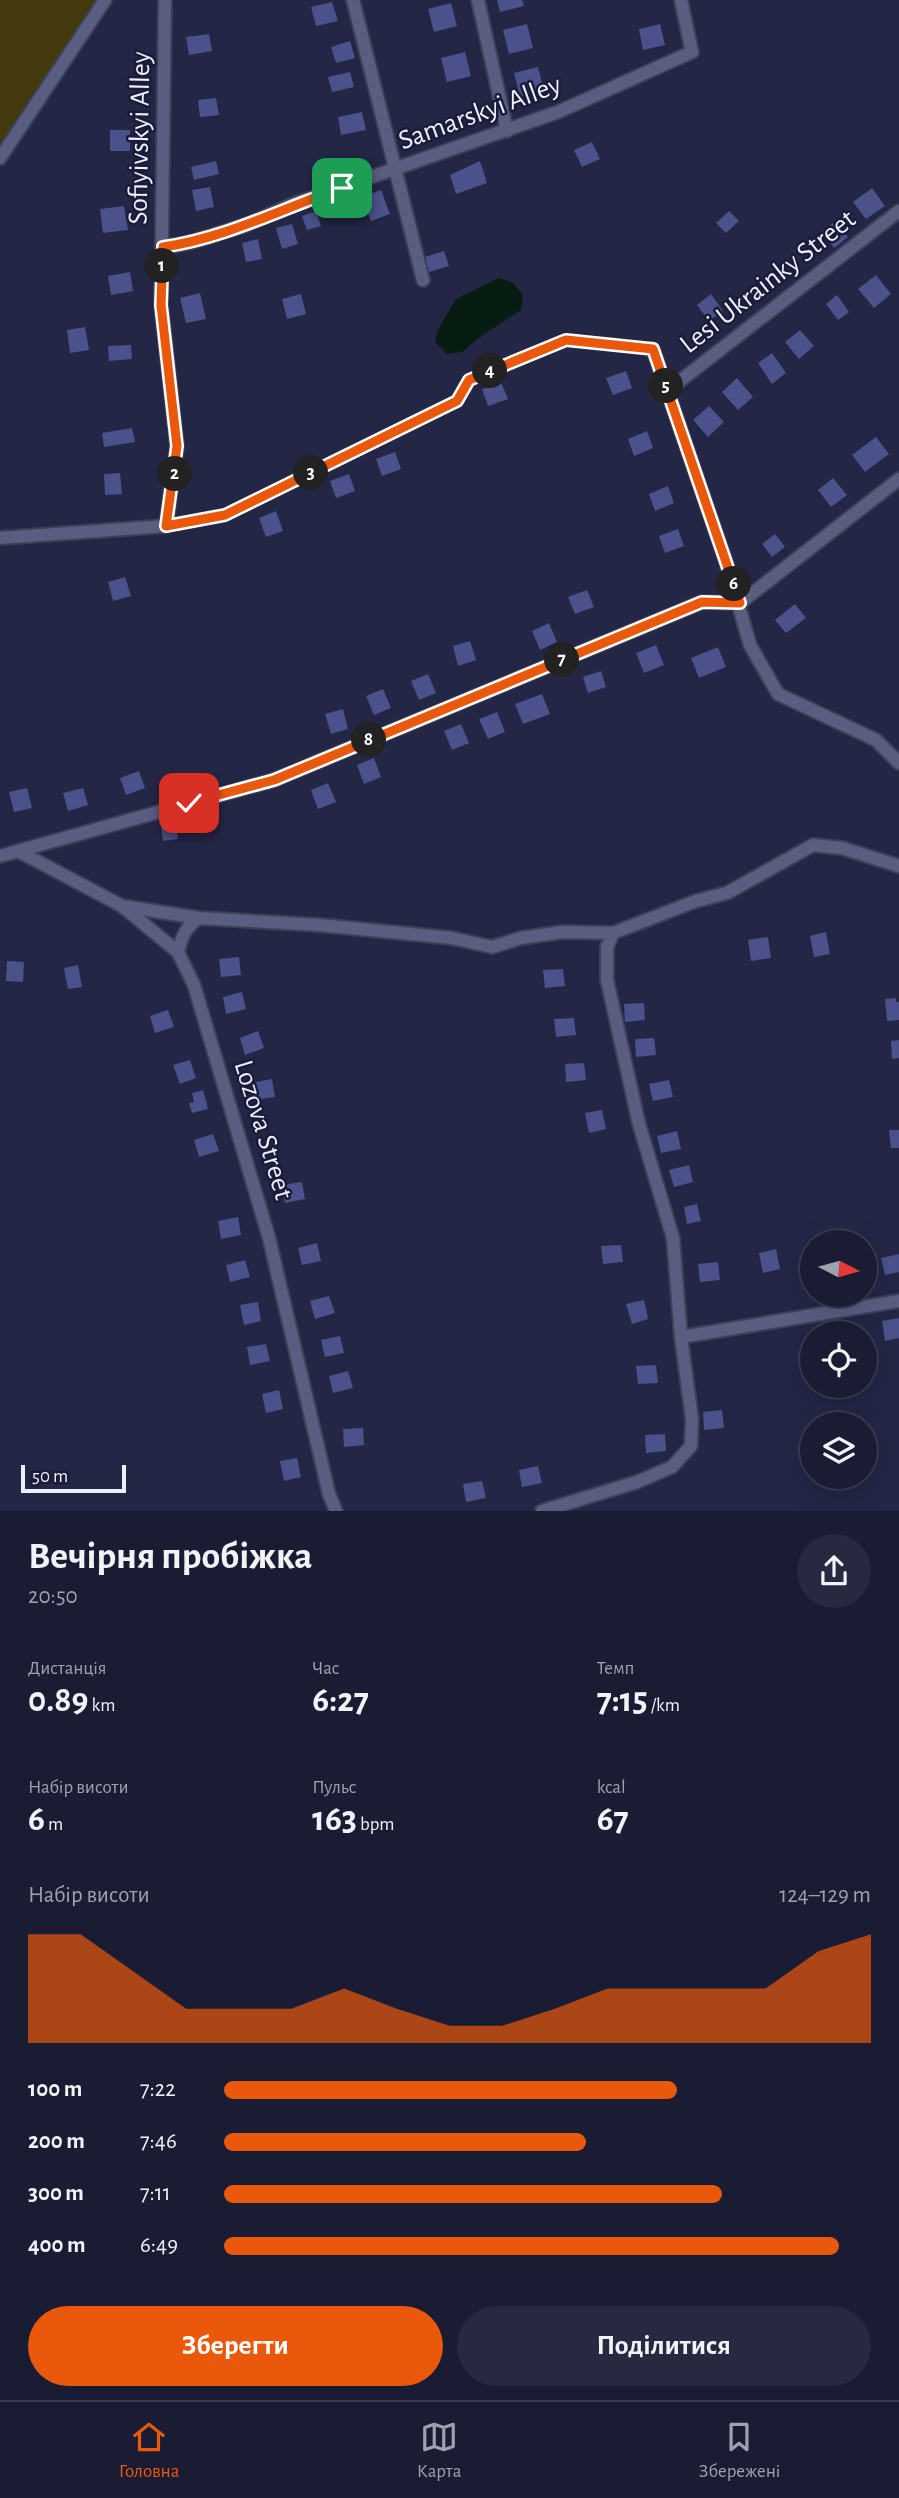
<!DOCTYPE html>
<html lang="uk">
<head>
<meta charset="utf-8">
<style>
	body { margin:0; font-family:"Alegreya Sans",sans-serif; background:#272940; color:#f1f3f6; height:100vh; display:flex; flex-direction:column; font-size:26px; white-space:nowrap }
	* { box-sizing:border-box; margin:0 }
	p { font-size:23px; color:#9fa1ac }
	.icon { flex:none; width:38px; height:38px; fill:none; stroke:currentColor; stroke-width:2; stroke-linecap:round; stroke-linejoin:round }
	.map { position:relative; height:1511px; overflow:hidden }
	.side { display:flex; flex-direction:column; background:#1a1c34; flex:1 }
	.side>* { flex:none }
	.needle { width:46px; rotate:96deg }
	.tools { position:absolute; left:800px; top:1230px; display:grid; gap:14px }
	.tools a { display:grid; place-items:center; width:77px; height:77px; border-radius:50%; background:#1a1c34; box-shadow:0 7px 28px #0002,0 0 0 2px #383a4f; font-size:35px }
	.scale { position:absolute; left:21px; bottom:18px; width:105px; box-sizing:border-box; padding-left:7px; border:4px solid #eef0fc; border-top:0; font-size:19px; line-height:24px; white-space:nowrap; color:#eef0fc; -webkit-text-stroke:5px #1a1c3a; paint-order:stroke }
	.pin { position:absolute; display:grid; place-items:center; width:60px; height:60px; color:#fff; margin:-30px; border-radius:14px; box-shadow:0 4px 10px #0006 }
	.km { position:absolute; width:35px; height:35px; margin:-18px; border-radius:50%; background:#222; color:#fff; font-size:19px; line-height:35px; text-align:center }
	.round { display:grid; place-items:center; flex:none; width:74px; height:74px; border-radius:37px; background:#272940 }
	.overview { display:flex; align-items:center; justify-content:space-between; height:119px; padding:0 28px }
	h1 { font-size:38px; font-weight:700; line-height:52px }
	.stats { display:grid; grid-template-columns:repeat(3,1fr); gap:10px; height:119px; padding:7px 28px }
	.stats div { display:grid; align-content:center }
	.stats b { font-size:35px; font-weight:700 }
	.stats small { font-size:19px; font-weight:400 }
	.stats p { font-size:19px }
	.chart { height:196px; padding:14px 28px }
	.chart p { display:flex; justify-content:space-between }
	.chart svg { width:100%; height:126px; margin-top:7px; fill:#ea580c; opacity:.7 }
	.button { display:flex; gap:14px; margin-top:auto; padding:14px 28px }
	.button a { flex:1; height:80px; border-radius:42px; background:#ea580c; color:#fff; font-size:28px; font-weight:700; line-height:80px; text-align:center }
	.button a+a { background:#272940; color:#f1f3f6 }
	ul { padding:0 28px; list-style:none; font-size:23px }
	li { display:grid; grid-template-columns:112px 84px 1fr; align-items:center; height:52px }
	li i { height:18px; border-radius:9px; background:#ea580c }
	.menu { display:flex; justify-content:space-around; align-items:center; height:98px; border-top:2px solid #383a4f; background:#1a1c34; font-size:19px; color:#9fa1ac }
	.menu a { display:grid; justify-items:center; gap:4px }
	.menu .active { color:#ea580c }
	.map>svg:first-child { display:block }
	.green { fill:#433b0e }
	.water { fill:#071d11 }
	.building { fill:#4b518a }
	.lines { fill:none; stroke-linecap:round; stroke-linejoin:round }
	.service-casing { stroke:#3e4058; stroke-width:10 }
	.minor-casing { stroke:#3e4058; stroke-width:16 }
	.service { stroke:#595d80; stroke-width:6 }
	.minor { stroke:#595d80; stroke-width:12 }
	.route-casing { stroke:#fff; stroke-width:14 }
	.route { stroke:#ea580c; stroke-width:9 }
	.labels { text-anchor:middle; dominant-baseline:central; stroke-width:5; stroke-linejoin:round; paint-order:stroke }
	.street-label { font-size:28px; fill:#eef0fc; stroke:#1a1c3a }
</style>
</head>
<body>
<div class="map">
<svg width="899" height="1511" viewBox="0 0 899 1511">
	<rect width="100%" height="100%" fill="#232645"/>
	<path class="green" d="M0,0H103L0,156Z"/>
	<path class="water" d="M499,278L513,283L523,295L521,310L480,337L462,352L447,354L435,342L438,329L456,299Z"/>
	<path class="building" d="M497,0H522L524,6L500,12Z
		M332,2L338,21L316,26L311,7Z
		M451,3L457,26L434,32L428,9Z
		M527,24L533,48L509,54L503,30Z
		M660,24L665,45L643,50L639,29Z
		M209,34L212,51L189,55L186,37Z
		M350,41L355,58L336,63L331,47Z
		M465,52L471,76L447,82L441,58Z
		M538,67L544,91L520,97L514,73Z
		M350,72L354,87L332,92L328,77Z
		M216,98L219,115L200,117L198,100Z
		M362,112L366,130L341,135L338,117Z
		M110,130H130V151H110Z
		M592,142L600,159L582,167L574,150Z
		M216,161L219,174L194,180L191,167Z
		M480,161L487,183L456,194L450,175Z
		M210,187L214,207L196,211L192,190Z
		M872,188L885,206L866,219L853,202Z
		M381,190L390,214L371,221L362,197Z
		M124,206L128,230L103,233L100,209Z
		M316,211L321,226L307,230L302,216Z
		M729,211L739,221L726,233L716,223Z
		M836,221L848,237L834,248L822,231Z
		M292,224L298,244L282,249L276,228Z
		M258,239L262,259L246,262L242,243Z
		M444,251L449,266L429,272L425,257Z
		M130,272L133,291L111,295L108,276Z
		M876,275L891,294L874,308L858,289Z
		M200,293L206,319L186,323L180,298Z
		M301,294L306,314L287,319L282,299Z
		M711,294L723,311L709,321L697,305Z
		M837,295L849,312L838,320L826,304Z
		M85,327L89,350L70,353L67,330Z
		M800,330L814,346L799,359L785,342Z
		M131,345L132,359L109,361L108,346Z
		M772,353L786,373L772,384L758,363Z
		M626,371L632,388L613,395L606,378Z
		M737,378L753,397L738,410L722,392Z
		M501,382L508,399L488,406L482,389Z
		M709,406L724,422L708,437L693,420Z
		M132,428L135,442L104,447L102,433Z
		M647,431L653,448L634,456L628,439Z
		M876,437L889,454L865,472L852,455Z
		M395,452L401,469L382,476L376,459Z
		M120,473L122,494L105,495L104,474Z
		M349,474L355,491L336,498L330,481Z
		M833,478L847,495L831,507L818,490Z
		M668,486L674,503L655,511L649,494Z
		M276,511L283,531L266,537L259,518Z
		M678,529L684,546L665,553L659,536Z
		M775,534L785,547L772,557L762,544Z
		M125,577L131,596L113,601L108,582Z
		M587,590L594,607L575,614L568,597Z
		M795,604L806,618L786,633L775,620Z
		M549,623L557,642L540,650L532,631Z
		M470,641L476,660L458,666L453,646Z
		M656,645L664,665L644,673L636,653Z
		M718,647L726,667L699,678L691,658Z
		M601,671L606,687L588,693L583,677Z
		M428,674L436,693L419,700L411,681Z
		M383,689L391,708L374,715L366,696Z
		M542,694L550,714L523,724L515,704Z
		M343,709L348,729L331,734L325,714Z
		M497,712L505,732L488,739L479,719Z
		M461,724L469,743L452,750L444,731Z
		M374,758L381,777L364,784L357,765Z
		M139,771L145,788L126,795L120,778Z
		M328,783L336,802L318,809L311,790Z
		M27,788L32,808L14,812L9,792Z
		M83,788L88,805L68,811L63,793Z
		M174,817L178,839L163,841L160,819Z
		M826,932L830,954L814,957L810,936Z
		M768,937L771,958L751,961L748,940Z
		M239,957L241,975L221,977L219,959Z
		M7,961L24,962L23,982L6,981Z
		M78,965L82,987L68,989L64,968Z
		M563,969L565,986L545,988L543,970Z
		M242,992L246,1009L226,1014L223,997Z
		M896,998V1002H899V1020L887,1021L885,999Z
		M644,1003L645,1020L625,1022L624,1004Z
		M168,1010L174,1027L155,1033L150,1016Z
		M574,1018L576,1035L556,1037L554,1019Z
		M258,1031L264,1048L245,1055L240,1038Z
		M654,1038L656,1055L636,1057L635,1039Z
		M899,1040V1058L892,1059L891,1041Z
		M190,1060L196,1078L180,1084L173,1065Z
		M584,1063L586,1080L566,1082L565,1064Z
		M272,1079L275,1097L255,1100L252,1083Z
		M669,1080L673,1097L653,1101L649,1084Z
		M203,1090L208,1109L192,1113L189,1103L194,1102L192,1093Z
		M602,1110L606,1129L589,1133L585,1113Z
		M889,1130H899V1148H891Z
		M677,1131L681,1149L661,1153L657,1136Z
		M213,1134L219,1151L199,1157L194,1140Z
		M689,1165L693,1182L674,1187L669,1170Z
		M302,1182L305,1199L285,1203L282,1185Z
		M697,1204L701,1221L687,1224L684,1207Z
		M238,1217L241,1235L221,1239L218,1221Z
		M317,1243L321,1261L302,1265L298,1248Z
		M621,1245L623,1262L603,1264L601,1246Z
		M776,1249L780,1269L763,1273L759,1253Z
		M899,1254V1272L885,1275L881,1258Z
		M245,1260L250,1277L230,1282L226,1265Z
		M718,1262L720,1280L700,1282L698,1264Z
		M329,1296L335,1313L315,1319L310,1301Z
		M644,1300L648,1319L632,1324L626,1304Z
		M258,1302L261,1321L244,1325L240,1305Z
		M899,1318V1338L885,1341L882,1321Z
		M340,1336L344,1353L325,1357L321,1340Z
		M266,1344L270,1361L250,1365L247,1347Z
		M656,1365L658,1383L638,1384L636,1366Z
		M348,1371L353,1388L333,1393L329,1376Z
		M279,1390L283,1409L266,1413L262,1394Z
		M722,1410L724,1428L704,1430L703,1412Z
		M363,1428L364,1445L344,1447L343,1429Z
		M665,1434L666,1451L646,1453L645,1435Z
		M297,1458L301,1477L284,1481L280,1461Z
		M538,1466L542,1483L522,1487L519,1470Z
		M482,1481L486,1498L466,1502L463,1484Z"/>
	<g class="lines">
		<defs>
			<path id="service" d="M166,526L225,515L457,401L469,380L566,340L653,349"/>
			<path id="minor" d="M353,0L423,280
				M478,0L507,131
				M0,158L105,0
				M163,247L188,243L246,225L291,205L558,112L692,52L681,0
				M653,349L727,565L750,645L778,694L876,740L899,763
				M667,391L899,211
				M0,538L166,526L177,446L161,305L165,0
				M740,603L899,479
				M18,851L122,906L178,952L194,985L269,1238L329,1494L336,1511
				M0,856L274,780L702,602L740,603
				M122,906L199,918L319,925L452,938L492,947L521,938L563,932L613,933L696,901L727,893L813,845L842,848L899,866
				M178,952C182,937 185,927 199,918
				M681,1337L899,1301
				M542,1511L637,1482L672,1467L691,1446L692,1419L681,1337L673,1238L639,1124L607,980V947L613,933"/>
		</defs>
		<use href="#service" class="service-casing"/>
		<use href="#minor" class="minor-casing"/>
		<use href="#service" class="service"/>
		<use href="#minor" class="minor"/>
	</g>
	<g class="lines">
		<defs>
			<path id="route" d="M189,803L274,780L702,602L740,603L653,349L566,340L469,380L457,401L225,515L166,526L177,446L161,305L163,247C226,238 283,208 342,188"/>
		</defs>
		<use href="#route" class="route-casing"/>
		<use href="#route" class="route"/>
	</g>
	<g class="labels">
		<g class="street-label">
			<text transform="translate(480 113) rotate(-20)">Samarskyi Alley</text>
			<text transform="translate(140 138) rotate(-89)">Sofiyivskyi Alley</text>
			<text transform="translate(768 282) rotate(-38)">Lesi Ukrainky Street</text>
			<text transform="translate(263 1130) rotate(73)">Lozova Street</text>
		</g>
	</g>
</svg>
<div class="tools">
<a><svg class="needle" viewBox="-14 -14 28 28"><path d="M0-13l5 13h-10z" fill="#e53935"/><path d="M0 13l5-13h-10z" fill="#9fa1ac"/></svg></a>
<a><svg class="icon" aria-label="locate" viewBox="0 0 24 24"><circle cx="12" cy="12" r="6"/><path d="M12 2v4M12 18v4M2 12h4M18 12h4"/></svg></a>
<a><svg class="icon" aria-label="layers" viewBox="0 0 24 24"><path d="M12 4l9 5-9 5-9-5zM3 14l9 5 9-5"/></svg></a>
</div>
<div class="scale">50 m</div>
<div class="pin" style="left:342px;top:188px;background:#1e9e55"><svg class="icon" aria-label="arrive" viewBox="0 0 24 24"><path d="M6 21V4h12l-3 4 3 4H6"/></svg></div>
<div class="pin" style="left:189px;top:803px;background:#d93025"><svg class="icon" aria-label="check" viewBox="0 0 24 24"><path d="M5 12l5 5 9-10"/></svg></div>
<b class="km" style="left:162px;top:266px">1</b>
<b class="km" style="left:175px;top:474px">2</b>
<b class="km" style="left:311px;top:473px">3</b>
<b class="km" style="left:490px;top:371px">4</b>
<b class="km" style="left:666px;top:386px">5</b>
<b class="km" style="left:734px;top:584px">6</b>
<b class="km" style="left:562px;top:660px">7</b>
<b class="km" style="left:369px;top:740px">8</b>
</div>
<section class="side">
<div class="overview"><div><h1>Вечірня пробіжка</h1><p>20:50</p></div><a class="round"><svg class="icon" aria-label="share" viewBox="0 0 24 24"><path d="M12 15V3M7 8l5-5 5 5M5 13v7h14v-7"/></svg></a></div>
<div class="stats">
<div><p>Дистанція</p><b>0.89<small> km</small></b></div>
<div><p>Час</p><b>6:27</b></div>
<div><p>Темп</p><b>7:15<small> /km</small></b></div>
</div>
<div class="stats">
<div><p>Набір висоти</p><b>6<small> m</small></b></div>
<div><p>Пульс</p><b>163<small> bpm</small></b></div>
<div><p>kcal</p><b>67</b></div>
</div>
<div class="chart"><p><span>Набір висоти</span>124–129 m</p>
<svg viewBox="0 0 160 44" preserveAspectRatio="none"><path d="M0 44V6L10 6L20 19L30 32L40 32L50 32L60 25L70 32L80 38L90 38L100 32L110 25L120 25L130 25L140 25L150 12L160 6V44z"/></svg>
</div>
<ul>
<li><b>100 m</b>7:22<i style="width:70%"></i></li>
<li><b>200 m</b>7:46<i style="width:56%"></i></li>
<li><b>300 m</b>7:11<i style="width:77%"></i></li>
<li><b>400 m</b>6:49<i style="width:95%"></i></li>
</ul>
<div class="button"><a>Зберегти</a><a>Поділитися</a></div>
</section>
<nav class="menu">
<a class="active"><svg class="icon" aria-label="home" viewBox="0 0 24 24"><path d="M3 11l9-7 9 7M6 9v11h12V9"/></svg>Головна</a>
<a><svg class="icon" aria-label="map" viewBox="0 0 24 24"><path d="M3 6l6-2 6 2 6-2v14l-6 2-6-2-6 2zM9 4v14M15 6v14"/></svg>Карта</a>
<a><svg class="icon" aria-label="saved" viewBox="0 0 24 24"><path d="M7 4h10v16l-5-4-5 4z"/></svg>Збережені</a>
</nav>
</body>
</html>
